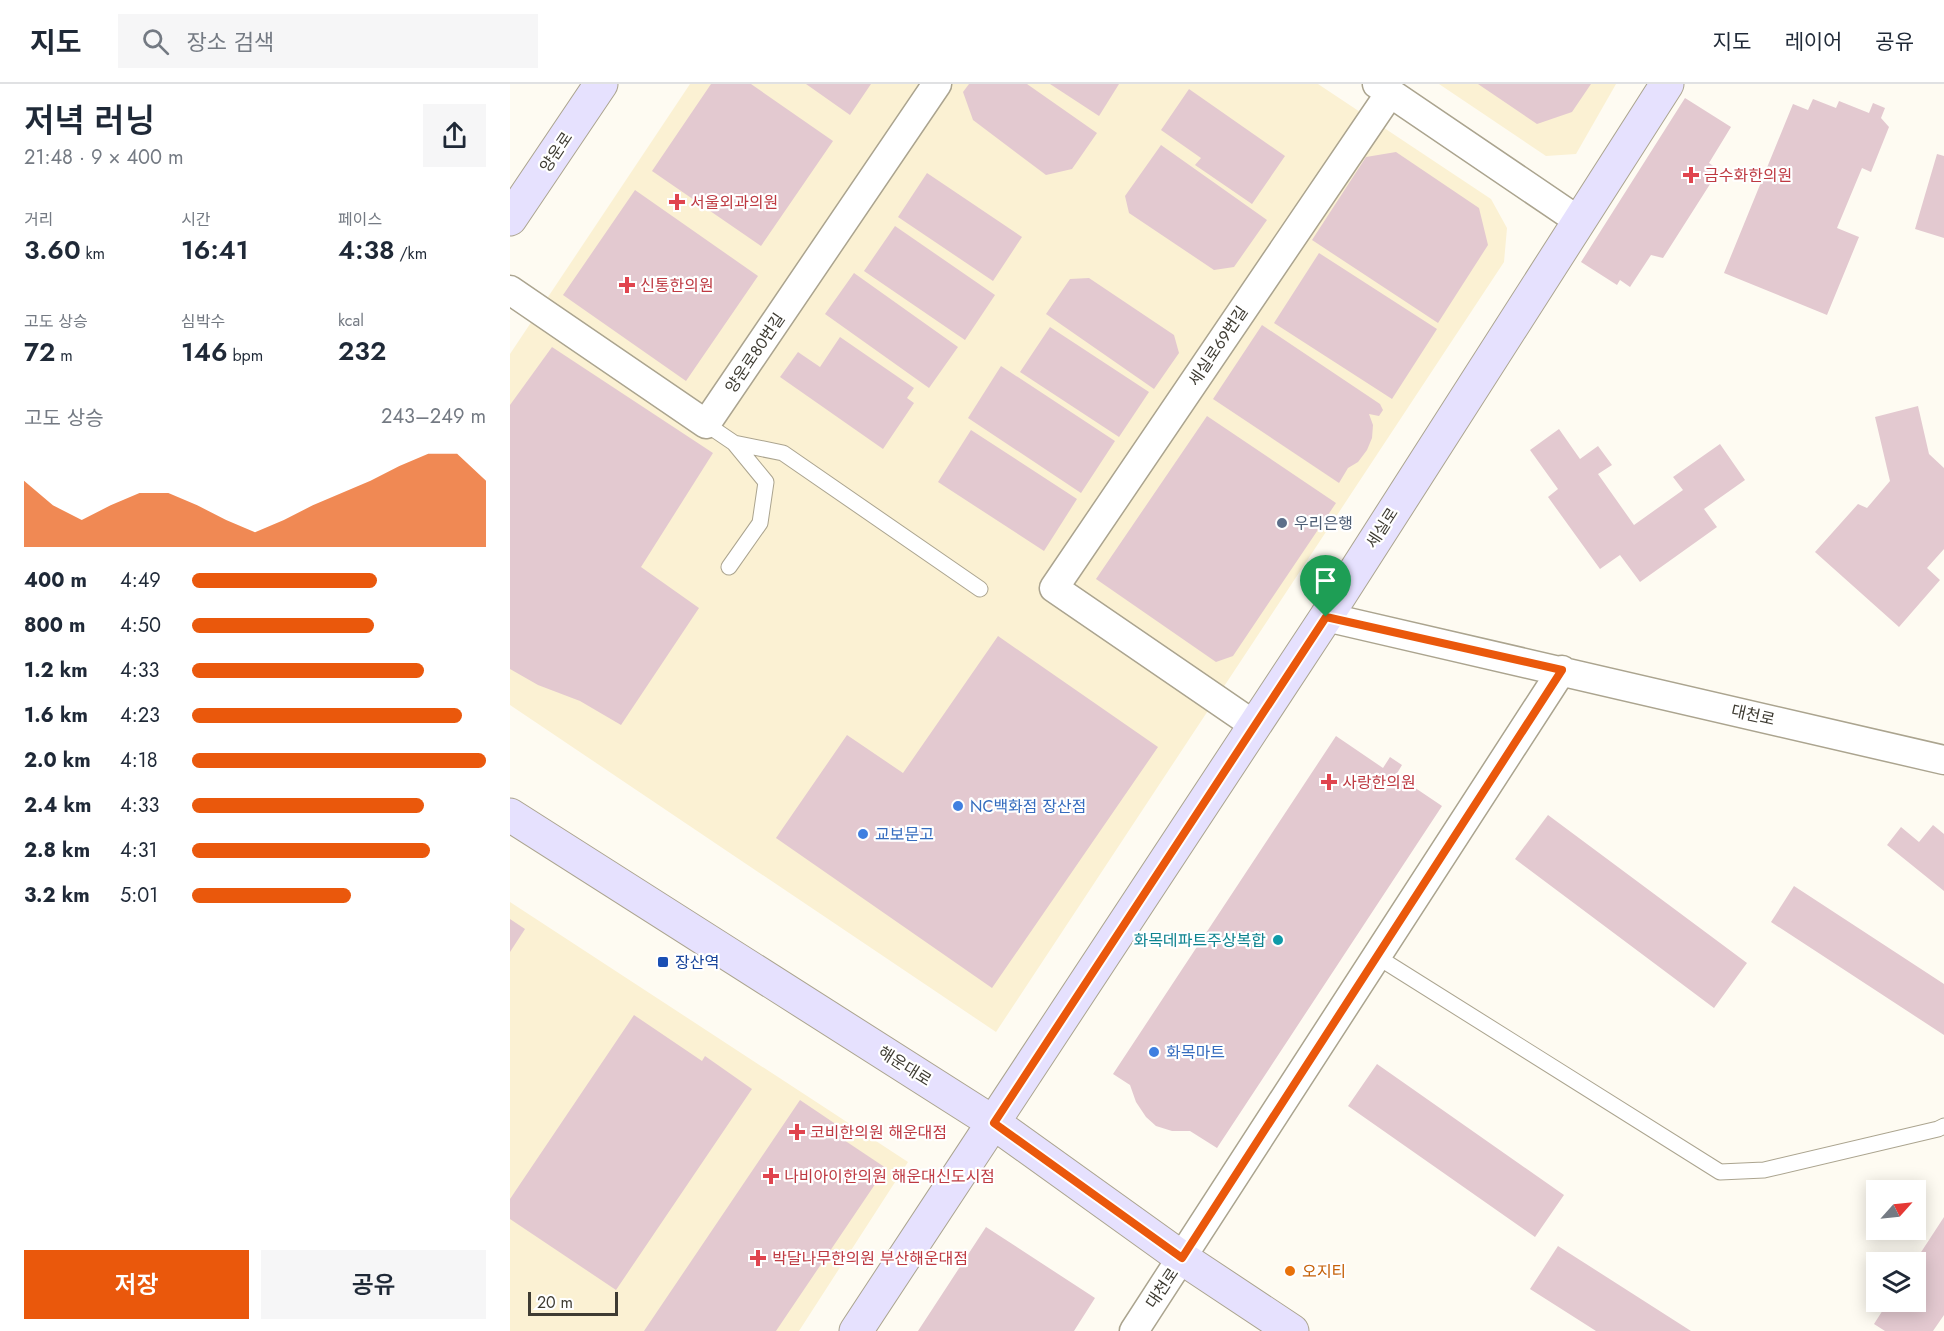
<!DOCTYPE html>
<html lang="ko">
<head>
<meta charset="utf-8">
<style>
	body { margin:0; font-family:Jost,"Noto Sans KR",sans-serif; background:#f6f6f7; color:#1f2937; height:100vh; display:flex; flex-direction:column; font-size:22px; white-space:nowrap }
	* { box-sizing:border-box; margin:0 }
	p { font-size:20px; color:#747a83 }
	.icon { flex:none; width:33px; height:33px; fill:none; stroke:currentColor; stroke-width:2; stroke-linecap:round; stroke-linejoin:round }
	.map { position:relative; flex:1; overflow:hidden }
	.sheet { display:flex; flex-direction:column; background:#fff; width:510px }
	.sheet>* { flex:none }
	.needle { width:39px; rotate:63deg }
	.tools { position:absolute; left:1356px; top:1096px; display:grid; gap:12px }
	.tools a { display:grid; place-items:center; width:60px; height:60px; border-radius:0px; background:#fff; box-shadow:0 3px 15px #0003; font-size:30px }
	.scale { position:absolute; left:18px; bottom:15px; width:90px; box-sizing:border-box; padding-left:6px; border:3px solid #3e3b32; border-top:0; font-size:16px; line-height:21px; white-space:nowrap; color:#3e3b32; -webkit-text-stroke:4px #fff; paint-order:stroke }
	.pin { position:absolute; display:grid; place-items:center; width:51px; height:51px; color:#fff; margin:-62px -26px; border-radius:50% 50% 50% 0; rotate:-45deg; box-shadow:0 0 6px #0007 }
	.pin .icon { rotate:45deg }
	.round { display:grid; place-items:center; flex:none; width:63px; height:63px; border-radius:0px; background:#f6f6f7 }
	.headline { display:flex; align-items:center; justify-content:space-between; height:102px; padding:0 24px }
	h1 { font-size:33px; font-weight:600; line-height:45px }
	.stats { display:grid; grid-template-columns:repeat(3,1fr); gap:9px; height:102px; padding:6px 24px }
	.stats div { display:grid; align-content:center }
	.stats b { font-size:26px; font-weight:600 }
	.stats small { font-size:16px; font-weight:400 }
	.stats p { font-size:16px }
	.chart { height:168px; padding:12px 24px }
	.chart p { display:flex; justify-content:space-between }
	.chart svg { width:100%; height:108px; margin-top:6px; fill:#ea580c; opacity:.7 }
	.action { display:flex; gap:12px; margin-top:auto; padding:12px 24px }
	.action a { flex:1; height:69px; border-radius:0px; background:#ea580c; color:#fff; font-size:24px; font-weight:600; line-height:69px; text-align:center }
	.action a+a { background:#f6f6f7; color:#1f2937 }
	ul { padding:0 24px; list-style:none; font-size:20px }
	li { display:grid; grid-template-columns:96px 72px 1fr; align-items:center; height:45px }
	li i { height:15px; border-radius:8px; background:#ea580c }
	header { display:flex; align-items:center; gap:36px; box-sizing:border-box; height:84px; padding:0 30px; background:#fff; border-bottom:2px solid #e0e1e3 }
	header strong { font-size:28px }
	nav { display:flex; gap:33px; margin-inline-start:auto; font-size:21px }
	.search { width:420px; height:54px; background:#f6f6f7; display:flex; align-items:center; gap:15px; box-sizing:border-box; padding:0 21px; border-radius:0px; color:#747a83; font-size:22px }
	main { display:flex; flex:1; min-height:0 }
	.map>svg:first-child { display:block }
	.built { fill:#fbf1d3 }
	.building { fill:#e3c9d0 }
	.lines { fill:none; stroke-linecap:round; stroke-linejoin:round }
	.lane-casing { stroke:#aba48f; stroke-width:17 }
	.street-casing { stroke:#aba48f; stroke-width:31 }
	.secondary-casing { stroke:#aba48f; stroke-width:35 }
	.lane { stroke:#fff; stroke-width:15 }
	.street { stroke:#fff; stroke-width:28 }
	.secondary { stroke:#e6e1fe; stroke-width:33 }
	.route-casing { stroke:#fff; stroke-width:12 }
	.route { stroke:#ea580c; stroke-width:8 }
	.health-dot { fill:#e0444e; stroke:#fff; stroke-width:2 }
	.service-dot { fill:#5c6f8a; stroke:#fff; stroke-width:2 }
	.shop-dot { fill:#3f7fe0; stroke:#fff; stroke-width:2 }
	.culture-dot { fill:#0f9aa8; stroke:#fff; stroke-width:2 }
	.transit-dot { fill:#1a4fb4; stroke:#fff; stroke-width:2 }
	.food-dot { fill:#e8710a; stroke:#fff; stroke-width:2 }
	.labels { text-anchor:middle; dominant-baseline:central; stroke-width:4.5; stroke-linejoin:round; paint-order:stroke }
	.street-label { font-size:16px; fill:#3e3b32; stroke:#fff }
	.health-label { font-size:16px; fill:#be3a42; stroke:#fff; text-anchor:start }
	.service-label { font-size:16px; fill:#4e5e75; stroke:#fff; text-anchor:start }
	.shop-label { font-size:16px; fill:#366cbe; stroke:#fff; text-anchor:start }
	.culture-label { font-size:16px; fill:#0d838f; stroke:#fff; text-anchor:end }
	.transit-label { font-size:16px; fill:#164399; stroke:#fff; text-anchor:start }
	.food-label { font-size:16px; fill:#c56008; stroke:#fff; text-anchor:start }
</style>
</head>
<body>
<header>
<strong>지도</strong>
<div class="search"><svg class="icon" aria-label="search" viewBox="0 0 24 24"><circle cx="10" cy="10" r="6"/><path d="M15 15l6 6"/></svg>장소 검색</div>
<nav><a>지도</a><a>레이어</a><a>공유</a></nav>
</header>
<main>
<section class="sheet">
<div class="headline"><div><h1>저녁 러닝</h1><p>21:48 · 9 × 400 m</p></div><a class="round"><svg class="icon" aria-label="share" viewBox="0 0 24 24"><path d="M12 15V3M7 8l5-5 5 5M5 13v7h14v-7"/></svg></a></div>
<div class="stats">
<div><p>거리</p><b>3.60<small> km</small></b></div>
<div><p>시간</p><b>16:41</b></div>
<div><p>페이스</p><b>4:38<small> /km</small></b></div>
</div>
<div class="stats">
<div><p>고도 상승</p><b>72<small> m</small></b></div>
<div><p>심박수</p><b>146<small> bpm</small></b></div>
<div><p>kcal</p><b>232</b></div>
</div>
<div class="chart"><p><span>고도 상승</span>243–249 m</p>
<svg viewBox="0 0 160 44" preserveAspectRatio="none"><path d="M0 44V17L10 27L20 33L30 27L40 22L50 22L60 27L70 33L80 38L90 33L100 27L110 22L120 17L130 11L140 6L150 6L160 17V44z"/></svg>
</div>
<ul>
<li><b>400 m</b>4:49<i style="width:63%"></i></li>
<li><b>800 m</b>4:50<i style="width:62%"></i></li>
<li><b>1.2 km</b>4:33<i style="width:79%"></i></li>
<li><b>1.6 km</b>4:23<i style="width:92%"></i></li>
<li><b>2.0 km</b>4:18<i style="width:100%"></i></li>
<li><b>2.4 km</b>4:33<i style="width:79%"></i></li>
<li><b>2.8 km</b>4:31<i style="width:81%"></i></li>
<li><b>3.2 km</b>5:01<i style="width:54%"></i></li>
</ul>
<div class="action"><a>저장</a><a>공유</a></div>
</section>
<div class="map">
<svg width="1434" height="1247" viewBox="0 0 1434 1247">
	<rect width="100%" height="100%" fill="#fefbf2"/>
	<path class="built" d="M180,0H808L981,115L997,144L994,178L486,948L0,621V270Z
		M929,0H1106L1066,70L1036,72Z
		M0,818L398,1078L289,1247H0Z"/>
	<path class="building" d="M201,0H241L323,57L251,162L142,87Z
		M296,0H361L340,31Z
		M459,0H517L587,49L562,85L536,91L463,36L453,8Z
		M540,0H609L589,32Z
		M968,0H1081L1062,28L1027,40Z
		M679,5L775,72L742,120L685,81L691,74L651,46Z
		M1175,14L1221,43L1199,79L1209,86L1153,174L1141,171L1120,203L1110,196L1107,201L1071,178Z
		M1303,15L1326,24L1329,17L1359,29L1363,19L1375,24L1371,34L1379,43L1361,88L1352,84L1327,144L1349,153L1317,231L1214,189L1283,20L1298,26Z
		M651,61L757,136L724,183L704,186L619,129L615,112Z
		M886,68L969,124L978,161L928,239L802,156L856,73Z
		M1427,70L1434,72V154L1405,145Z
		M417,89L512,153L483,197L388,133Z
		M125,106L248,192L176,297L53,211Z
		M385,142L485,211L455,256L354,187Z
		M809,169L927,245L882,315L764,239Z
		M344,189L448,263L419,304L315,230Z
		M579,194L664,251L669,269L644,305L536,230L560,195Z
		M752,241L870,320L873,326L869,332L859,330L863,341L862,354L857,366L848,378L838,384L829,399L703,315Z
		M540,243L639,308L609,353L510,288Z
		M330,253L404,304L397,314L404,319L373,365L270,293L288,268L310,283Z
		M42,263L203,369L131,483L189,524L111,641L70,617L28,601L0,585V321Z
		M491,282L605,357L571,409L458,334Z
		M1408,322L1419,370L1434,384V465L1417,484L1430,496L1389,543L1305,468L1348,420L1357,424L1380,397L1365,333Z
		M697,332L826,419L723,572L706,578L586,495Z
		M1049,345L1070,375L1088,362L1102,381L1088,390L1124,441L1173,406L1163,393L1210,360L1235,396L1194,425L1207,443L1130,498L1110,471L1090,485L1038,413L1048,405L1020,366Z
		M461,346L567,415L534,467L428,398Z
		M488,552L648,663L482,904L266,754L337,651L393,689Z
		M826,652L873,684L880,673L892,681L886,691L932,722L707,1064L680,1047H662L646,1042L636,1033L626,1018L620,1001L603,990Z
		M1038,731L1237,879L1204,924L1005,775Z
		M1423,741L1434,750V807L1377,761L1391,743L1409,758Z
		M1284,802L1434,900V951L1261,838Z
		M0,835L15,845L0,868Z
		M124,931L192,977L195,972L242,1005L106,1206L0,1135V1115Z
		M867,980L1054,1111L1025,1153L838,1022Z
		M290,1016L336,1047L331,1054L376,1084L266,1247H134Z
		M1434,1133V1231L1423,1247H1375L1364,1240L1378,1218H1406V1179H1404Z
		M476,1143L585,1214L564,1247H408Z
		M1048,1162L1181,1247H1086L1020,1205Z"/>
	<g class="lines">
		<defs>
			<path id="lane" d="M196,340L224,359L256,398L250,439L219,483
				M224,359L273,369L470,505
				M866,872L1210,1088L1254,1086L1428,1045L1434,1042"/>
			<path id="street" d="M867,0L1069,137
				M0,206L196,340L427,0
				M816,533L1434,676
				M744,641L544,504L880,9
				M624,1247L1052,586"/>
			<path id="secondary" d="M0,135L91,0
				M0,731L484,1039L672,1174L782,1247
				M346,1247L816,533L1157,0"/>
		</defs>
		<use href="#lane" class="lane-casing"/>
		<use href="#street" class="street-casing"/>
		<use href="#secondary" class="secondary-casing"/>
		<use href="#lane" class="lane"/>
		<use href="#street" class="street"/>
		<use href="#secondary" class="secondary"/>
	</g>
	<g class="lines">
		<defs>
			<path id="route" d="M816,533L1052,586L672,1174L484,1039Z"/>
		</defs>
		<use href="#route" class="route-casing"/>
		<use href="#route" class="route"/>
	</g>
	<g class="health-dot">
		<path d="M1178 82h6v6h6v6h-6v6h-6v-6h-6v-6h6z"/>
		<path d="M164 109h6v6h6v6h-6v6h-6v-6h-6v-6h6z"/>
		<path d="M114 192h6v6h6v6h-6v6h-6v-6h-6v-6h6z"/>
		<path d="M816 689h6v6h6v6h-6v6h-6v-6h-6v-6h6z"/>
		<path d="M284 1039h6v6h6v6h-6v6h-6v-6h-6v-6h6z"/>
		<path d="M258 1083h6v6h6v6h-6v6h-6v-6h-6v-6h6z"/>
		<path d="M245 1165h6v6h6v6h-6v6h-6v-6h-6v-6h6z"/>
	</g>
	<circle class="service-dot" cx="772" cy="439" r="6"/>
	<g class="shop-dot">
		<circle cx="448" cy="722" r="6"/>
		<circle cx="353" cy="750" r="6"/>
		<circle cx="644" cy="968" r="6"/>
	</g>
	<circle class="culture-dot" cx="768" cy="856" r="6"/>
	<rect class="transit-dot" x="147" y="872" width="12" height="12" rx="3"/>
	<circle class="food-dot" cx="780" cy="1187" r="6"/>
	<g class="labels">
		<g class="street-label">
			<text transform="translate(46 68) rotate(-56)">양운로</text>
			<text transform="translate(708 262) rotate(-56)">세실로69번길</text>
			<text transform="translate(245 269) rotate(-56)">양운로80번길</text>
			<text transform="translate(872 444) rotate(-57)">세실로</text>
			<text transform="translate(1243 631) rotate(13)">대천로</text>
			<text transform="translate(395 982) rotate(32)">해운대로</text>
			<text transform="translate(652 1204) rotate(-56)">대천로</text>
		</g>
		<g class="health-label">
			<text x="1194" y="91">금수화한의원</text>
			<text x="180" y="118">서울외과의원</text>
			<text x="130" y="201">신통한의원</text>
			<text x="832" y="698">사랑한의원</text>
			<text x="300" y="1048">코비한의원 해운대점</text>
			<text x="274" y="1092">나비아이한의원 해운대신도시점</text>
			<text x="262" y="1174">박달나무한의원 부산해운대점</text>
		</g>
		<g class="service-label">
			<text x="784" y="439">우리은행</text>
		</g>
		<g class="shop-label">
			<text x="460" y="722">NC백화점 장산점</text>
			<text x="365" y="750">교보문고</text>
			<text x="656" y="968">화목마트</text>
		</g>
		<g class="culture-label">
			<text x="756" y="856">화목데파트주상복합</text>
		</g>
		<g class="transit-label">
			<text x="165" y="878">장산역</text>
		</g>
		<g class="food-label">
			<text x="792" y="1187">오지티</text>
		</g>
	</g>
</svg>
<div class="tools">
<a><svg class="needle" viewBox="-14 -14 28 28"><path d="M0-13l5 13h-10z" fill="#e53935"/><path d="M0 13l5-13h-10z" fill="#747a83"/></svg></a>
<a><svg class="icon" aria-label="layers" viewBox="0 0 24 24"><path d="M12 4l9 5-9 5-9-5zM3 14l9 5 9-5"/></svg></a>
</div>
<div class="scale">20 m</div>
<div class="pin" style="left:816px;top:533px;background:#1e9e55"><svg class="icon" aria-label="arrive" viewBox="0 0 24 24"><path d="M6 21V4h12l-3 4 3 4H6"/></svg></div>
</div>
</main>
</body>
</html>
